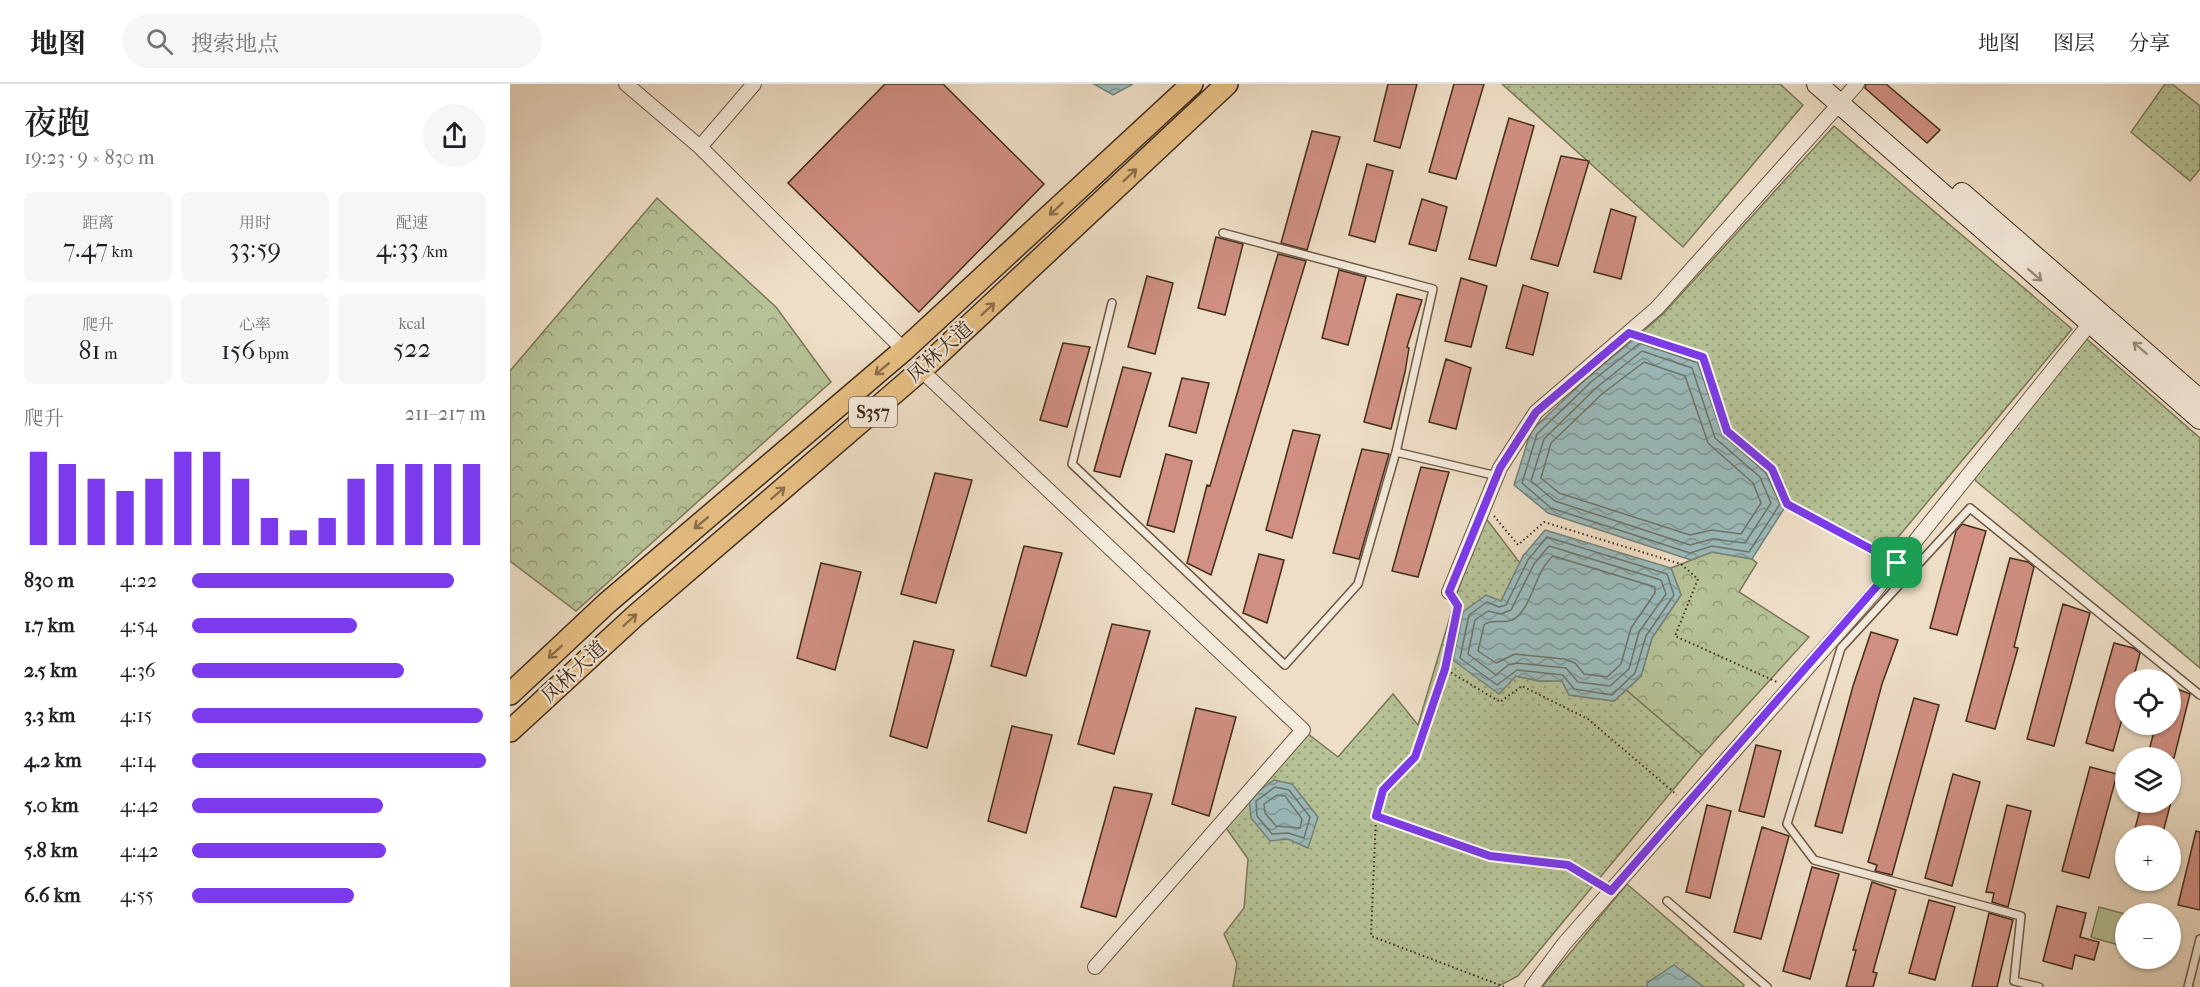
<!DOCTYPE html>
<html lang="zh">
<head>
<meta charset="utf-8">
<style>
	body { margin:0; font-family:"IM FELL French Canon","Noto Serif SC",serif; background:#f6f6f6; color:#202124; height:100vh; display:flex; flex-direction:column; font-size:22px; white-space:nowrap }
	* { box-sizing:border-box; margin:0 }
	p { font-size:20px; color:#757577 }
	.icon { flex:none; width:33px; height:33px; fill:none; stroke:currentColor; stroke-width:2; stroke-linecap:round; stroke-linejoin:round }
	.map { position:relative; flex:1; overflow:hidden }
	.side { display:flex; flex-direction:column; background:#fff; width:510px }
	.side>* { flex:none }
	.buttons { position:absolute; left:1605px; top:585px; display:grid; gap:12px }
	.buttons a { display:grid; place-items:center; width:66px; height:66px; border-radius:50%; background:#fff; box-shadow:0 2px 4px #0004; font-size:30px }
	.pin { position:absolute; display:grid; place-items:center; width:51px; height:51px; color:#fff; margin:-26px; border-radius:12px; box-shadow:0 3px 9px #0006 }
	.round { display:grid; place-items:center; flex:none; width:63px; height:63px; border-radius:32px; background:#f6f6f6 }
	.overview { display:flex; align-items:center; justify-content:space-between; height:102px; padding:0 24px }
	h1 { font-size:33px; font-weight:600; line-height:45px }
	.metrics { display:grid; grid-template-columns:repeat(3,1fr); gap:9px; height:102px; padding:6px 24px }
	.metrics div { display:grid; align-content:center; border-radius:9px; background:#f6f6f6; text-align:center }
	.metrics b { font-size:26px; font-weight:600 }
	.metrics small { font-size:16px; font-weight:400 }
	.metrics p { font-size:16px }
	.chart { height:168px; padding:12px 24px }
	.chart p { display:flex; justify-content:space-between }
	.chart svg { width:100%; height:108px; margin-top:6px; stroke:#7c3aed; stroke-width:6 }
	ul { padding:0 24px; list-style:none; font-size:20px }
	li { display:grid; grid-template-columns:96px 72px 1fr; align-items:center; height:45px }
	li i { height:15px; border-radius:8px; background:#7c3aed }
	header { display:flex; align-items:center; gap:36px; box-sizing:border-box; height:84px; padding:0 30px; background:#fff; border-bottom:2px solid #e0e0e0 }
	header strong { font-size:28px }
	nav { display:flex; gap:33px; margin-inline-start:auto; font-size:21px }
	.search { width:420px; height:54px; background:#f6f6f6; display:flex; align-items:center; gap:15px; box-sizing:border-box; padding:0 21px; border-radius:33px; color:#757577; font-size:22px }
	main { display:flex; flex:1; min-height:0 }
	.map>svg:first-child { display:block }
	.forest { fill:url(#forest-crowns); stroke:#7c7858; stroke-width:1.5 }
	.garden { fill:url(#garden-dots); stroke:#7c7858; stroke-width:1.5 }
	.pitch { fill:#b6c297; stroke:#7c7858; stroke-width:1.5 }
	.water { fill:url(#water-waves); stroke:#77827b; stroke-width:1.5 }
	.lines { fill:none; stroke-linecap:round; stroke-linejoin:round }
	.shore { stroke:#6e746b; stroke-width:1.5 }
	.building { fill:#d08f82; stroke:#422d1a; stroke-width:1.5 }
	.lane-casing { stroke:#6d5945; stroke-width:10 }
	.street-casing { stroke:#6d5945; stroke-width:16 }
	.secondary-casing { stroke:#422d1a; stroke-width:22 }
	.primary-casing { stroke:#422d1a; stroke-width:24 }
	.path { stroke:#422d1a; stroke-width:2; stroke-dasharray:1.5 3; stroke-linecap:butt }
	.lane { stroke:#f4eadb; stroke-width:7 }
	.street { stroke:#f4eadb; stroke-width:14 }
	.secondary { stroke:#f4eadb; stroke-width:20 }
	.primary { stroke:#e7bf84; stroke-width:21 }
	.oneway { stroke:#8c6f4a }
	.oneway2 { stroke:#9b8c7a }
	.route-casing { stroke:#fff; stroke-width:12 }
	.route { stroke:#7c3aed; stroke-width:8 }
	.labels { text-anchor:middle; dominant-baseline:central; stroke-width:4.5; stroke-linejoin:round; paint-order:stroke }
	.shield { fill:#f4eadb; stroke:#776654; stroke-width:1.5 }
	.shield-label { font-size:18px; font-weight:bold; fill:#422d1a }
	.street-label { font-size:20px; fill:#422d1a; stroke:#f4eadb }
</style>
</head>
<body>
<header>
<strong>地图</strong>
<div class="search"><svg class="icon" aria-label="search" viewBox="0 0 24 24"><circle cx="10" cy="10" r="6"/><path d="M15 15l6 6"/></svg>搜索地点</div>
<nav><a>地图</a><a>图层</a><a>分享</a></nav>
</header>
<main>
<section class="side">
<div class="overview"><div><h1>夜跑</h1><p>19:23 · 9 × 830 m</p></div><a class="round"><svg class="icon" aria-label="share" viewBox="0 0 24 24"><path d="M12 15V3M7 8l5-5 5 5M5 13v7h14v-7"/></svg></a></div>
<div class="metrics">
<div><p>距离</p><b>7.47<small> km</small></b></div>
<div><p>用时</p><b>33:59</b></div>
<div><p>配速</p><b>4:33<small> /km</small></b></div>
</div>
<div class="metrics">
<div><p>爬升</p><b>81<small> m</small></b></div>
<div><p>心率</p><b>156<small> bpm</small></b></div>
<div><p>kcal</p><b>522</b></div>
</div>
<div class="chart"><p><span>爬升</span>211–217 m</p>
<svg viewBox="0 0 160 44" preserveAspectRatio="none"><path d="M5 44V6M15 44V11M25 44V17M35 44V22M45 44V17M55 44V6M65 44V6M75 44V17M85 44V33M95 44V38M105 44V33M115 44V17M125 44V11M135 44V11M145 44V11M155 44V11"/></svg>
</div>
<ul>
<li><b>830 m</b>4:22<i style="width:89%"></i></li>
<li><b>1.7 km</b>4:54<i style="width:56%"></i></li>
<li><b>2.5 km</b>4:36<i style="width:72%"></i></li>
<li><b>3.3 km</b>4:15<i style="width:99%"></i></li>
<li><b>4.2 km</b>4:14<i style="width:100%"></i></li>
<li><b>5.0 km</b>4:42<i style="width:65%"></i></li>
<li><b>5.8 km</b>4:42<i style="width:66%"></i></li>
<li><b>6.6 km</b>4:55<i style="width:55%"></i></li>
</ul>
</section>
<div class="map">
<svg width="1690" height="903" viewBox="0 0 1690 903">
	<defs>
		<pattern id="forest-crowns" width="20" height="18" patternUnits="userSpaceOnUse" patternTransform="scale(1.5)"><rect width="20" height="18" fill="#b6c297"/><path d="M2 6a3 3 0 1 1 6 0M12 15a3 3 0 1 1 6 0" fill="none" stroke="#969e7a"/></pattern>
		<pattern id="garden-dots" width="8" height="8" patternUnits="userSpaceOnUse" patternTransform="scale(1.5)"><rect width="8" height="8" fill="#b6c297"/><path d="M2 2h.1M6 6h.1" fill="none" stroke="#969e7a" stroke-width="1.8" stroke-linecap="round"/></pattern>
		<pattern id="water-waves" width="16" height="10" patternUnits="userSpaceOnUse" patternTransform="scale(1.5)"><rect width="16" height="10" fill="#9bbbbc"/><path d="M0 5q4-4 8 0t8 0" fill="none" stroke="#809898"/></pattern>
	</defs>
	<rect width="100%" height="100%" fill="#eedec7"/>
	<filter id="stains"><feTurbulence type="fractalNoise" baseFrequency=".00333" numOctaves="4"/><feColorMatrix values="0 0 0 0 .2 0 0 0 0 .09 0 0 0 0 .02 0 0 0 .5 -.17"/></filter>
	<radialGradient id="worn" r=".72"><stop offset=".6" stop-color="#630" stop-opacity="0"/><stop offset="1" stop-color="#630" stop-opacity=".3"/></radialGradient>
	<path class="forest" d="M147,114L266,223L321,298L66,527L0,477V287Z
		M1202,468L1242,475L1247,479L1229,508L1299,553L1192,671L1116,606L1131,592L1142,554L1171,511L1161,484Z"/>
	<path class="garden" d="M992,0H1270L1293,21L1173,163Z
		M1655,0H1662L1690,22V85L1680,97L1621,48Z
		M1324,42L1562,245L1374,470L1277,420L1262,385L1217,347L1193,274L1128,252L1154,229Z
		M1571,250L1690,354V584L1466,397L1461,388Z
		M975,433L1010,479L991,517L1006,592L1029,597H1052L1059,611L1104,617L1116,606L1192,671L1008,892L987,903H723L727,879L714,850L734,824L738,775L714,741L793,646L828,673L883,610L908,641L947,509Z
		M1117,800L1234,901L1233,903H1032Z"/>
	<path class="pitch" d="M1589,823L1615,830V863L1581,853Z"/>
	<path class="water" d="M584,0H623L603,11Z
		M1128,252L1193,273L1217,347L1262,385L1277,420L1242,475L1202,468L1181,476L1038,429L1004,401L1021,347L1077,294Z
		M1035,446L1161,484L1171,511L1142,554L1131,592L1104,617L1059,611L1052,597H1029L1006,592L989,610L943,576L953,528L976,511L991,517L1013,472Z
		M764,696L782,700L808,733L798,764L778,755L760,757L741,734L739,714Z
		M1164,881L1194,903H1137V899Z"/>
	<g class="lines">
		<path class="shore" d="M1130,259L1188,279L1212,350L1256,389L1270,420L1239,468L1202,462L1180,469L1041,424L1012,399L1027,350L1081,298Z
			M1132,267L1182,284L1205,354L1250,393L1261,419L1235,459L1202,455L1180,461L1045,417L1021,397L1034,355L1086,304Z
			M1134,278L1175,292L1198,359L1243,399L1251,419L1231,450L1202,446L1180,451L1049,409L1031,394L1041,359L1092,310Z
			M1037,453L1157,490L1164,511L1136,552L1125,589L1102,611L1064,605L1053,591L1007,586L987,601L950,574L959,531L977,518L989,523L996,521L1018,476Z
			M1039,462L1151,496L1156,510L1129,548L1119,585L1100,602L1068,598L1056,584L1007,579L998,581L986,591L958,570L965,536L978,527L991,530L1001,526L1024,480Z
			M1043,472L1145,503V509L1121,544L1111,580L1097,593L1074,590L1065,579L1054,575L1005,570L986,579L968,567L974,541C983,533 997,543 1008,532C1024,516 1025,488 1043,472Z
			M765,703L779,706L800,733L794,754L778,749L762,750L747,732L746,717Z
			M767,711L775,712L792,735L790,744L766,742L755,729L754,720Z"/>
	</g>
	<path class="building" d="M375,0H433L534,100L409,228L278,99Z
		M878,0H907L890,64L864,57Z
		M944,0H974L946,95L919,88Z
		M1356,0H1376L1430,46L1417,59L1355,4Z
		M999,34L1024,42L986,182L959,175Z
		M802,47L830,53L797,166L771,159Z
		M1051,72L1079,77L1048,182L1021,175Z
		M857,80L883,87L865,158L839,151Z
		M912,115L937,123L926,167L899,160Z
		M1101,125L1126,133L1111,195L1084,188Z
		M706,153L733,160L715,231L688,224Z
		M768,170L796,177L701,491L677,479L697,401L700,402Z
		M829,186L856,193L838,261L812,254Z
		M637,192L663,199L645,270L618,263Z
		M951,194L977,202L961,263L935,257Z
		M1013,201L1038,209L1023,271L996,264Z
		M887,210L912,216L897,263L899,264L895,288L881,345L854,338Z
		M553,259L580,263L557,343L530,336Z
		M936,275L961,284L946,345L919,338Z
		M613,283L641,289L610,393L584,387Z
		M672,294L699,299L686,349L659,342Z
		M783,346L810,351L782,454L756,446Z
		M852,365L879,370L849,475L823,469Z
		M656,370L682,377L664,448L637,441Z
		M911,383L939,388L908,493L882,487Z
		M425,389L462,396L426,519L391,510Z
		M1452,440L1476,447L1447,551L1420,544L1446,447Z
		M514,462L552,469L516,592L481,582Z
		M749,470L774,476L757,539L733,529Z
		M1500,474L1518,478L1524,483L1504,563L1508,564L1485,645L1456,637Z
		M311,479L351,488L325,586L287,574Z
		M1553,520L1580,529L1544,662L1517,655Z
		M602,540L640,547L604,670L568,660Z
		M1361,548L1388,556L1372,600L1332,749L1305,742L1343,602Z
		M404,557L444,566L417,664L380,652Z
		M1604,559L1623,564L1630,569L1623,596H1616V621L1603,667L1576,659Z
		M1660,602L1680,610L1664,674H1637L1646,640H1660Z
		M1404,614L1429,621L1382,791L1365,787L1367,781L1358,778Z
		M686,624L726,633L699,732L662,720Z
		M502,642L542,651L516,749L478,737Z
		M1246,661L1271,667L1254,733L1229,727Z
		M1580,683L1607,690L1579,794L1552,787Z
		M1443,690L1470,698L1442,802L1415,794Z
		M604,703L642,710L606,833L571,823Z
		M1632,718H1661L1652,752H1623Z
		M1197,721L1221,727L1200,814L1176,808Z
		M1497,721L1521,727L1498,823L1482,818L1484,809L1476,808Z
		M1252,743L1279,752L1251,855L1224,848Z
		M1686,747L1690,748V826L1668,821Z
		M1302,783L1329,790L1300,895L1273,887Z
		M1362,798L1386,806L1363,888L1367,889L1363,903H1336L1346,866H1343Z
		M1419,816L1445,823L1425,896L1399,889Z
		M1547,822L1576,829L1570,853L1589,858L1584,876L1565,871L1562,885L1533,877Z
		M1479,829L1503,836L1487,903H1462Z"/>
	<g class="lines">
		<defs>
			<path id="lane" d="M713,149L923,205L886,368
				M602,219L562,380L775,581L848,500L886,368L987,392
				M1157,817L1257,903
				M1529,903L1504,897L1511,832L1304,776L1277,740L1331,564L1460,424L1690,611
				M1678,903L1690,855"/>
			<path id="street" d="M116,0L190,63L244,0
				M190,63L394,266
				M411,286L793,646L585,883
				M939,508L990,384L1026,328L1147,224L1347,0
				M1022,903L1054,860L1366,506L1586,232"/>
			<path id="secondary" d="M1307,0L1690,335
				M1452,109L1690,316"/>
			<path id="primary" d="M0,610L97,519L394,266L682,0
				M0,647L125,532L418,280L717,0"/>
		</defs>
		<use href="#lane" class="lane-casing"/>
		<use href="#street" class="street-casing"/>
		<use href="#secondary" class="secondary-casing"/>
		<use href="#primary" class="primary-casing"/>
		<path class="path" d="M1133,253L1193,273L1217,347L1262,385L1277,420L1377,474
			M984,432L1008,461L1034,438L1171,480L1188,495L1165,552L1267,598
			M945,518L948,522L935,585L990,618L1012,602L1078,635L1167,711
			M935,585L905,673L873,706L866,732L980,772L1058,781L1090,800
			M866,732L861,852L995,903"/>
		<use href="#lane" class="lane"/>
		<use href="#street" class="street"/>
		<use href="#secondary" class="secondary"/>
		<use href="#primary" class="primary"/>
	</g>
	<defs><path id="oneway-shaft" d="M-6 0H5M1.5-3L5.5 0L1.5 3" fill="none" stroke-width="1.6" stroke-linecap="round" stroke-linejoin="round" transform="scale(1.5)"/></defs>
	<g class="oneway">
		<use href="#oneway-shaft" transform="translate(620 91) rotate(-43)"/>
		<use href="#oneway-shaft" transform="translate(546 125) rotate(137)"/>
		<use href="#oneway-shaft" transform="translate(478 225) rotate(-43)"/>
		<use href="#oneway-shaft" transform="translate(372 285) rotate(140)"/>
		<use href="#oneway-shaft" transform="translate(268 409) rotate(-41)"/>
		<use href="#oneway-shaft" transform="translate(191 439) rotate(140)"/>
		<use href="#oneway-shaft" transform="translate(120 536) rotate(-42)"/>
		<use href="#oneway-shaft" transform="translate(45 568) rotate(137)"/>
	</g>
	<g class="oneway2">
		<use href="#oneway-shaft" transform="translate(1525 191) rotate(41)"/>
		<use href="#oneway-shaft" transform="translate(1630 264) rotate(-139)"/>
	</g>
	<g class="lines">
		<defs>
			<path id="route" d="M1119,249L1193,273L1217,347L1262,385L1277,420L1387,479L1101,807L1058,781L980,772L866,732L873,706L905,673L935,585L948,522L939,508L990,384L1026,328Z"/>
		</defs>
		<use href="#route" class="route-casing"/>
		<use href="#route" class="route"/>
	</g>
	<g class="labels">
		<rect class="shield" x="339" y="313" width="48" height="30" rx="4.5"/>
		<g class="shield-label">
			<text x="363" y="328">S357</text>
		</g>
		<g class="street-label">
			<text transform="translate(430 268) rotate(-42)">凤林大道</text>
			<text transform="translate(64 588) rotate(-43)">凤林大道</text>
		</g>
	</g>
	<rect width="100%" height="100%" filter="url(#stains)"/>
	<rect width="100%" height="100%" fill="url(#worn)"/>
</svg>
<div class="buttons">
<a><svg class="icon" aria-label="locate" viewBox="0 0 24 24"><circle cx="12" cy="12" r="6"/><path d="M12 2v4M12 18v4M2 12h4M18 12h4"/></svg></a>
<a><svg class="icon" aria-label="layers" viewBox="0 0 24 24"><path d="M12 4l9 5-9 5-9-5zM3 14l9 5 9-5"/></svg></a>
<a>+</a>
<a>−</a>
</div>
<div class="pin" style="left:1387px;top:479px;background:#1e9e55"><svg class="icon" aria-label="arrive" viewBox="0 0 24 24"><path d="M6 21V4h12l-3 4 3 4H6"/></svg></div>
</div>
</main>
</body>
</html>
